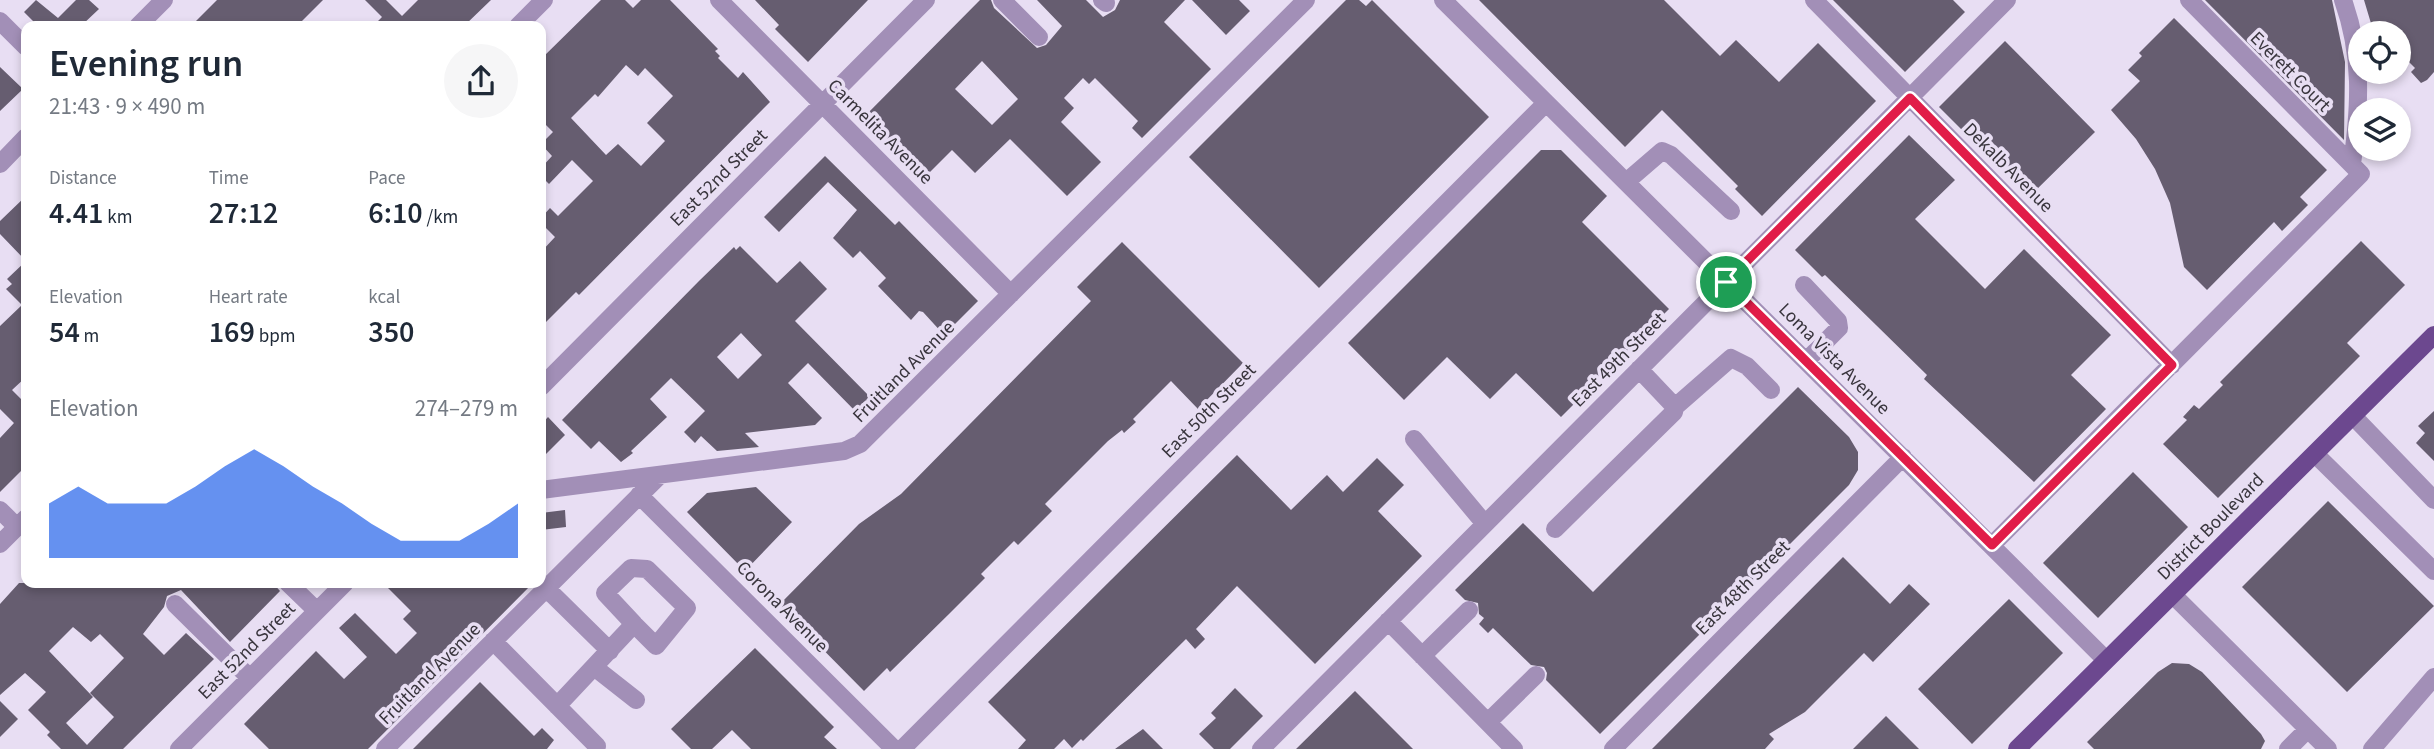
<!DOCTYPE html>
<html lang="en">
<head>
<meta charset="utf-8">
<style>
	body { margin:0; font-family:"Source Sans 3",sans-serif; background:#f6f6f7; color:#1f2937; height:100vh; display:flex; flex-direction:column; font-size:26px; white-space:nowrap }
	* { box-sizing:border-box; margin:0 }
	p { font-size:23px; color:#747a83 }
	.icon { flex:none; width:38px; height:38px; fill:none; stroke:currentColor; stroke-width:2; stroke-linecap:round; stroke-linejoin:round }
	.map { position:relative; flex:1; overflow:hidden }
	.details { position:absolute; left:21px; top:21px; width:525px; height:567px; display:flex; flex-direction:column; background:#fff; border-radius:14px; box-shadow:0 4px 10px #0003 }
	.details>* { flex:none }
	.controls { position:absolute; left:2348px; top:21px; display:grid; gap:14px }
	.controls a { display:grid; place-items:center; width:63px; height:63px; border-radius:50%; background:#fff; box-shadow:0 4px 10px #0003; font-size:35px }
	.pin { position:absolute; display:grid; place-items:center; width:60px; height:60px; color:#fff; margin:-30px; border:4px solid #fff; border-radius:50%; box-shadow:0 2px 7px #0007 }
	.round { display:grid; place-items:center; flex:none; width:74px; height:74px; border-radius:37px; background:#f6f6f7 }
	.headline { display:flex; align-items:center; justify-content:space-between; height:119px; padding:0 28px }
	h1 { font-size:38px; font-weight:600; line-height:52px }
	.metrics { display:grid; grid-template-columns:repeat(3,1fr); gap:10px; height:119px; padding:7px 28px }
	.metrics div { display:grid; align-content:center }
	.metrics b { font-size:30px; font-weight:600 }
	.metrics small { font-size:19px; font-weight:400 }
	.metrics p { font-size:19px }
	.chart { height:196px; padding:14px 28px }
	.chart p { display:flex; justify-content:space-between }
	.chart svg { width:100%; height:126px; margin-top:7px; fill:#2563eb; opacity:.7 }
	.map>svg:first-child { display:block }
	.building { fill:#665d70; fill-rule:evenodd }
	.lines { fill:none; stroke-linecap:round; stroke-linejoin:round }
	.minor { stroke:#a28fb7; stroke-width:18 }
	.major { stroke:#6c488f; stroke-width:18 }
	.route-casing { stroke:#fff; stroke-width:14 }
	.route { stroke:#e11d48; stroke-width:9 }
	.labels { text-anchor:middle; dominant-baseline:central; stroke-width:7; stroke-linejoin:round; paint-order:stroke }
	.street-label { font-size:19px; fill:#39353d; stroke:#e8def3 }
</style>
</head>
<body>
<div class="map">
<svg width="2434" height="749" viewBox="0 0 2434 749">
	<rect width="100%" height="100%" fill="#e8def3"/>
	<path class="building" d="M36,0L58,18L76,0H89L99,9L81,26H38L24,12Z
		M217,0H323L297,26H191Z
		M365,0H386L402,16L418,0H491L464,26H373L382,17Z
		M601,0H625L633,8L641,0H670L718,49L715,51L720,56L718,58L738,78L743,72L770,102L579,295L576,292L541,327V252L555,237L541,223V218L550,208L558,216L593,181L572,160L549,184L541,176V168L552,156L541,144L553,132L541,120V59ZM626,65L638,76L645,68L673,96L647,123L665,141L641,166L618,144L606,155L571,118L595,94L598,97Z
		M755,0H868L808,62L775,29L779,25Z
		M980,0H991L994,8L1037,48L1046,45L1062,26L1037,0H1086L1103,17L1115,10L1120,0H1185L1164,22L1211,69L1142,138L1132,128L1138,121L1095,78L1089,84L1083,78L1064,98L1074,108L1061,122L1101,162L1067,196L1010,139L975,173L952,150L924,178L863,118ZM982,61L1018,99L992,125L955,89Z
		M1192,0H1239L1250,11L1226,35Z
		M1346,0H1359L1366,6L1372,0L1489,117L1319,288L1189,157Z
		M1479,0H1664L1720,56L1736,40L1779,82L1818,43L1876,101L1762,216L1735,189L1738,186L1662,110L1625,147Z
		M1833,0H1953L1965,12L1905,72Z
		M2205,0H2332L2345,62L2344,140Z
		M2364,0H2434V72L2427,80L2421,83L2411,72L2415,68L2399,52V33L2373,30Z
		M2174,18L2327,170L2300,197L2308,205L2282,231L2274,222L2207,290L2184,267L2170,203L2155,169L2136,139L2111,110L2140,81L2128,70L2142,56L2139,53Z
		M2005,41L2095,132L2029,197L1939,107Z
		M0,67L23,89L0,111Z
		M1909,135L1955,180L1915,219L1985,289L2024,249L2111,335L2071,375L2106,409L2034,482L1924,379L1927,375L1825,275L1822,277L1795,250Z
		M1541,150H1561L1607,196L1582,222L1669,309L1561,417L1516,373L1490,399L1447,357L1404,400L1348,343Z
		M825,156L895,225L899,221L978,301L944,335L923,312L919,311L911,320L878,286L886,278L860,251L853,258L833,238L857,210L828,182L779,232L764,217Z
		M26,196V377L12,390L26,404V466L0,492V438L14,423L0,409V326L22,305L6,289L12,284L7,279L26,261L0,234V221Z
		M2361,241L2405,285L2347,343L2360,356L2218,498L2163,444L2187,420L2183,417L2194,405L2199,409L2223,385L2220,382Z
		M1122,242L1243,363L1198,409L1171,381L1133,419L1136,422L1124,433L1122,430L1108,441L1045,504L1052,511L1018,545L1014,541L981,574L985,578L949,614L890,672L887,668L864,691L779,605L859,524L901,494L1091,301L1077,287Z
		M740,246L777,283L800,261L827,289L795,321L876,403L861,417L808,363L788,383L822,418L815,425L745,433L759,447L717,451L701,436L695,443L684,432L705,411L671,378L650,399L667,417L631,451L633,453L621,462L599,441L591,449L562,420L699,281L734,247L736,250ZM741,333L762,355L738,379L717,357Z
		M1798,387L1849,437L1858,452V470L1849,485L1600,734L1546,680L1547,673L1544,667L1531,665L1493,628L1488,633L1479,624L1484,618L1479,614L1478,603L1465,600L1455,590L1523,523L1593,592Z
		M2434,411V461L2416,443L2425,433L2418,426Z
		M548,417L565,435L541,459V425Z
		M1237,455L1291,510L1327,475L1343,492L1377,458L1404,485L1378,511L1422,556L1315,664L1237,586L1196,629L1205,639L1195,649L1186,639L1083,741L1081,739L1072,748L1064,739L1054,749H1018L1026,740L988,702Z
		M2133,472L2188,527L2098,618L2043,563Z
		M756,487L792,522L745,571L687,512L707,493Z
		M2328,501L2434,606L2347,692L2242,587Z
		M565,510L566,527L541,530V513Z
		M1843,557L1890,604L1909,584L1930,604L1873,662L1864,653L1805,712L1769,734L1774,739L1765,749H1652Z
		M19,583H273L280,591L230,642L181,590L167,596L164,607L143,634L164,655L186,633L214,659L123,749H61L47,735L50,732L28,710L46,692L25,673L0,695V604ZM73,627L91,642L100,634L124,658L90,693L114,717L87,745L66,723L93,697L49,651Z
		M383,583H533L368,749H269L244,724L316,651L344,679L367,657L339,628L355,613L396,654L417,633L403,619L411,611Z
		M2009,599L2063,653L1972,744L1918,689Z
		M755,648L834,727L824,737L837,749H751L732,730L712,749H691L671,729Z
		M2172,663L2189,664L2202,672L2261,734L2265,741L2261,749H2094L2087,742L2158,672Z
		M480,682L534,736L542,728L554,740L547,749H413Z
		M1235,688L1263,716L1230,749H1214L1199,734L1216,718L1211,713Z
		M1355,691L1413,749H1296Z
		M0,701L18,719L0,737Z
		M1886,716L1919,749H1853Z
		M1143,729L1163,749H1115Z"/>
	<g class="lines">
		<path class="minor" d="M719,0L1011,294
			M1002,0L1039,37
			M1102,0L1106,3
			M1443,0L2105,659
			M1814,0L2172,365
			M2343,0C2363,56 2360,106 2352,164
			M0,21L26,47
			M138,26L164,0
			M518,26L544,0
			M0,164L26,137
			M1626,182L1662,151L1671,155L1731,211
			M1804,285L1838,321L1839,328L1806,361
			M541,387L926,0
			M1675,407L1731,358L1747,366L1771,390
			M2353,416L2434,500
			M1414,439L1485,524
			M2315,454L2434,571
			M541,490L844,451L860,444L1306,0
			M639,495L894,749
			M0,510L17,527
			M1555,529L1674,412L1675,407L1639,369
			M0,544L26,518
			M1992,545L2361,174L2189,0
			M288,583L317,611
			M546,588L610,651
			M2173,595L2328,749
			M175,604L250,678
			M1388,621L1514,749
			M493,641L597,746
			M1422,656L1469,610
			M594,667L636,700
			M557,706L634,624L656,646L687,608L647,569L631,568L605,593L634,624
			M1488,722L1536,675
			M179,749L345,583
			M385,749L659,476
			M902,749L1546,103
			M1261,749L2007,0
			M1613,749L1903,457
			M2288,749L2308,729
			M2372,749L2434,677"/>
		<path class="major" d="M2017,749L2434,335"/>
	</g>
	<g class="lines">
		<defs>
			<path id="route" d="M1910,98L2172,365L1992,545L1726,282Z"/>
		</defs>
		<use href="#route" class="route-casing"/>
		<use href="#route" class="route"/>
	</g>
	<g class="labels">
		<g class="street-label">
			<text transform="translate(2290 72) rotate(45)">Everett Court</text>
			<text transform="translate(880 132) rotate(45)">Carmelita Avenue</text>
			<text transform="translate(2008 168) rotate(45)">Dekalb Avenue</text>
			<text transform="translate(719 178) rotate(-45)">East 52nd Street</text>
			<text transform="translate(1834 359) rotate(45)">Loma Vista Avenue</text>
			<text transform="translate(1619 360) rotate(-45)">East 49th Street</text>
			<text transform="translate(904 372) rotate(-45)">Fruitland Avenue</text>
			<text transform="translate(1209 411) rotate(-45)">East 50th Street</text>
			<text transform="translate(2211 527) rotate(-45)">District Boulevard</text>
			<text transform="translate(1743 588) rotate(-45)">East 48th Street</text>
			<text transform="translate(782 607) rotate(45)">Corona Avenue</text>
			<text transform="translate(247 651) rotate(-45)">East 52nd Street</text>
			<text transform="translate(430 674) rotate(-45)">Fruitland Avenue</text>
		</g>
	</g>
</svg>
<div class="controls">
<a><svg class="icon" aria-label="locate" viewBox="0 0 24 24"><circle cx="12" cy="12" r="6"/><path d="M12 2v4M12 18v4M2 12h4M18 12h4"/></svg></a>
<a><svg class="icon" aria-label="layers" viewBox="0 0 24 24"><path d="M12 4l9 5-9 5-9-5zM3 14l9 5 9-5"/></svg></a>
</div>
<div class="pin" style="left:1726px;top:282px;background:#1e9e55"><svg class="icon" aria-label="arrive" viewBox="0 0 24 24"><path d="M6 21V4h12l-3 4 3 4H6"/></svg></div>
<section class="details">
<div class="headline"><div><h1>Evening run</h1><p>21:43 · 9 × 490 m</p></div><a class="round"><svg class="icon" aria-label="share" viewBox="0 0 24 24"><path d="M12 15V3M7 8l5-5 5 5M5 13v7h14v-7"/></svg></a></div>
<div class="metrics">
<div><p>Distance</p><b>4.41<small> km</small></b></div>
<div><p>Time</p><b>27:12</b></div>
<div><p>Pace</p><b>6:10<small> /km</small></b></div>
</div>
<div class="metrics">
<div><p>Elevation</p><b>54<small> m</small></b></div>
<div><p>Heart rate</p><b>169<small> bpm</small></b></div>
<div><p>kcal</p><b>350</b></div>
</div>
<div class="chart"><p><span>Elevation</span>274–279 m</p>
<svg viewBox="0 0 160 44" preserveAspectRatio="none"><path d="M0 44V25L10 19L20 25L30 25L40 25L50 19L60 12L70 6L80 12L90 19L100 25L110 32L120 38L130 38L140 38L150 32L160 25V44z"/></svg>
</div>
</section>
</div>
</body>
</html>
